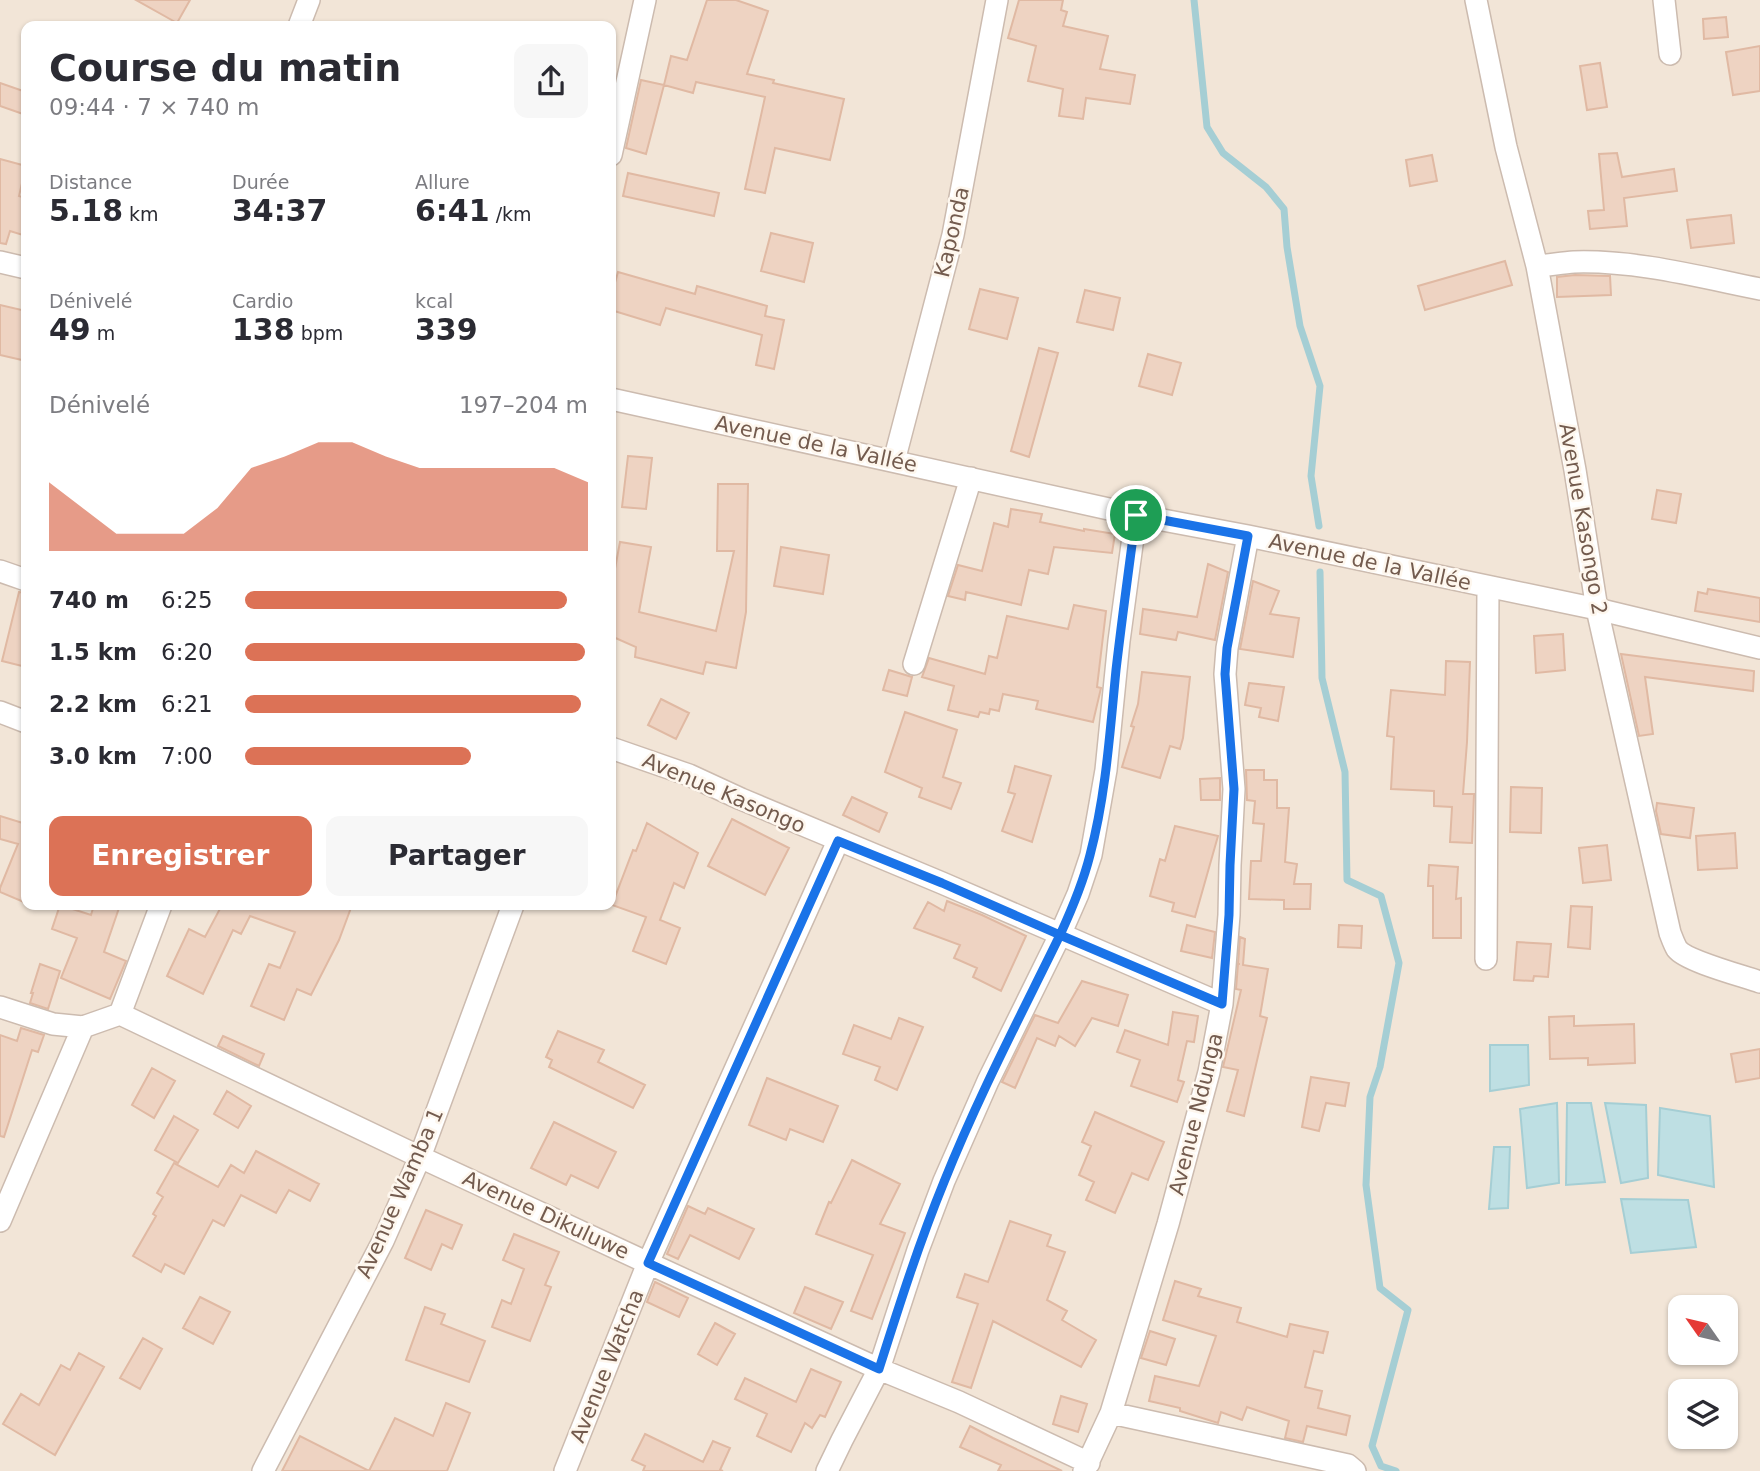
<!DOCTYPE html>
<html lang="fr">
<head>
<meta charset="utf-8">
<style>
	body { margin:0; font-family:"DejaVu Sans",sans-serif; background:#f7f7f7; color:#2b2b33; height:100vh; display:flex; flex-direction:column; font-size:26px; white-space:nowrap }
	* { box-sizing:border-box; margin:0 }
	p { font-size:23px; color:#7c7c81 }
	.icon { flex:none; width:38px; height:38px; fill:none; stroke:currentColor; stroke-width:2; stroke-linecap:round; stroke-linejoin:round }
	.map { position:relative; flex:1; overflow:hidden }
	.panel { position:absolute; left:21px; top:21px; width:595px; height:889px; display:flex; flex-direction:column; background:#fff; border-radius:14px; box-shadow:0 2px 5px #0004 }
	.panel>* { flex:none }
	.needle { width:46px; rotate:304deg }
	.buttons { position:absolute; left:1668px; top:1295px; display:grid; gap:14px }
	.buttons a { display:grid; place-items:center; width:70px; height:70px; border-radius:14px; background:#fff; box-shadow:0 2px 5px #0004; font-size:35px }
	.pin { position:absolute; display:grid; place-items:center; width:60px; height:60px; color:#fff; margin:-30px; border:4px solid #fff; border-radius:50%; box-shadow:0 2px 7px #0007 }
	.round { display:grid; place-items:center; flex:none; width:74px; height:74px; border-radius:14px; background:#f7f7f7 }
	.headline { display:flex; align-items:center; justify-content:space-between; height:119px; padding:0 28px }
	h1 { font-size:38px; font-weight:800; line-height:52px }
	.figures { display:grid; grid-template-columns:repeat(3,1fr); gap:10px; height:119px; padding:7px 28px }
	.figures div { display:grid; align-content:center }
	.figures b { font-size:30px; font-weight:800 }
	.figures small { font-size:19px; font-weight:400 }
	.figures p { font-size:19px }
	.chart { height:196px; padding:14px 28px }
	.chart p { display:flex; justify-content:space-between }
	.chart svg { width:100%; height:126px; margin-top:7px; fill:#dc7256; opacity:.7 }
	.action { display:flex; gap:14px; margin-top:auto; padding:14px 28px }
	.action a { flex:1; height:80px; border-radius:14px; background:#dc7256; color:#fff; font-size:28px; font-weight:800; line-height:80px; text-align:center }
	.action a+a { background:#f7f7f7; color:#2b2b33 }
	ul { padding:0 28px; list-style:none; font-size:23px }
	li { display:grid; grid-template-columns:112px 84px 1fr; align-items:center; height:52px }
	li i { height:18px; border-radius:9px; background:#dc7256 }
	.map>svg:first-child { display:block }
	.residential { fill:#f2e5d7; fill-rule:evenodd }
	.water { fill:#bedfe3; stroke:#a5ced4; stroke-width:2 }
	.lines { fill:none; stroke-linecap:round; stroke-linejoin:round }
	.stream { stroke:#a5ced4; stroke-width:7 }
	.building { fill:#eed3c2; stroke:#e0b9a3; stroke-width:2 }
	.minor-casing { stroke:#ccbbaf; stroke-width:24 }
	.minor { stroke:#fff; stroke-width:21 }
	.route-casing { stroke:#fff; stroke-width:14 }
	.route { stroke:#1a73e8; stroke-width:9 }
	.labels { text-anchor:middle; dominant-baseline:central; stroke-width:5; stroke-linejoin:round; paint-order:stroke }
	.street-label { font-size:21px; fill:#735b4e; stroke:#fef7ee }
</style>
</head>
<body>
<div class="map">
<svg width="1760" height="1471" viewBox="0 0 1760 1471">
	<rect width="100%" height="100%" fill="#fbf3e8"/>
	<path class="residential" d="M0,0H1760V1471H0ZM26,26H611V905H26ZM1680,1307H1726V1353H1680ZM1680,1391H1726V1437H1680Z"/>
	<path class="water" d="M1490,1045H1528L1529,1085L1490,1091Z
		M1557,1103L1559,1183L1527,1188L1520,1109Z
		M1567,1103H1591L1605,1182L1566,1185Z
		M1605,1103L1646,1105L1648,1178L1621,1183Z
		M1660,1108L1710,1116L1714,1187L1658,1175Z
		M1494,1147H1510L1508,1208L1489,1209Z
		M1621,1199L1688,1200L1696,1247L1631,1253Z"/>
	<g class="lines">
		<path class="stream" d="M1194,0L1207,127L1223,153L1266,187L1284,209L1287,247L1300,326L1320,386L1311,476L1319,526
			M1320,572L1322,678L1345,772L1347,880L1381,896L1399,963L1380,1067L1370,1097L1366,1185L1380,1288L1408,1310L1372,1446L1381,1466L1396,1471"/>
	</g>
	<path class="building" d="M136,0H190L177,23Z
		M707,0H736L768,11L747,74L774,80L773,83L844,99L830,160L775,148L765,193L745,189L765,97L696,82L693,93L664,85L671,56L687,60Z
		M1019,0H1063L1061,10L1067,12L1063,26L1108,36L1100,69L1135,75L1130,104L1086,98L1083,119L1059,116L1063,89L1028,81L1036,46L1008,38Z
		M1726,17L1728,37L1704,39L1703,19Z
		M1760,46V91L1733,95L1726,52Z
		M1600,63L1607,107L1587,110L1580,66Z
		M641,80L664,85L646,154L626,148Z
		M0,83L26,92V115L0,106Z
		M1617,153L1622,177L1674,169L1677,191L1624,198L1627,226L1590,229L1588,211L1604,210L1599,154Z
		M1432,155L1437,181L1410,186L1406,160Z
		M0,159L26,166L19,196L26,198V236L10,231L6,244L0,243Z
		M628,173L719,193L714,216L623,196Z
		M1731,215L1734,243L1691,248L1687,220Z
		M771,233L813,243L804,282L761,271Z
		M1505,261L1512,285L1425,310L1418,286Z
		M618,272L695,294L697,286L767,306L765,316L784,320L774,369L756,365L762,335L666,308L660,325L611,310V297Z
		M1575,275L1610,276L1611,295L1557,297V277Z
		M980,289L1018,298L1007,339L969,329Z
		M1085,290L1120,298L1113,330L1077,322Z
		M0,305L26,311V344L22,360L0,355Z
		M1039,348L1058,353L1029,457L1011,451Z
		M1148,354L1181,363L1172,395L1139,386Z
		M628,456L652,458L646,509L622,507Z
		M718,484H748L746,612L736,668L706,662L703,674L635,657L636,647L611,636V590L620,542L651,547L639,612L716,631L734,551H717Z
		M1657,490L1681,494L1676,523L1652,519Z
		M1011,509L1042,514L1040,522L1084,531V529L1115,534L1112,553L1054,547L1048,574L1029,570L1021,605L966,592L965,600L948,596L958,565L982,571L994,523L1008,527Z
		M781,547L829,555L823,594L774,586Z
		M1208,564L1228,572L1215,640L1178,632L1176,640L1140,634L1143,609L1197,617Z
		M1253,581L1279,591L1270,614L1299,618L1293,657L1240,649Z
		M1708,589L1760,598V622L1695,611L1698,592L1707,594Z
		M19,592L26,593V667L2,661Z
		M1074,605L1106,611L1097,687L1101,688L1093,722L1036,709L1038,701L1003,694L999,711L990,709L989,714L980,712L978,717L948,710L954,686L922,677L929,658L985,674L989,656L997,658L1007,616L1068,629Z
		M1563,634L1565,670L1536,673L1534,636Z
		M1621,654L1754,671L1753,691L1645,677L1653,734L1639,736Z
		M1446,661L1470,662L1467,742L1463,794H1474L1472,843L1450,842L1452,807L1434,806V791L1391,789L1394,737L1387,736L1391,690L1445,695Z
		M889,670L912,677L907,696L883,690Z
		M1142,672L1190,677L1183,738L1180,749L1170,746L1160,778L1122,767L1134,727L1131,726L1138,704Z
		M1249,683L1284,687L1278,721L1259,717L1261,708L1245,705Z
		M661,699L689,713L676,739L648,725Z
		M905,712L957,730L943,777L961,783L951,809L919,797L922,788L885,772Z
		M1015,766L1051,776L1032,842L1002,831L1015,794L1008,792Z
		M1246,770H1264V780H1277V808H1289L1285,862L1297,864L1294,884H1311L1310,909H1284V900L1249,899L1251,861H1261L1264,824L1253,823L1255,801L1247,800Z
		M1220,778V800H1201L1200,779Z
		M1511,787L1542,788L1541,833L1510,832Z
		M852,797L887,813L879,832L843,815Z
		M1657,803L1694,808L1690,838L1661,834L1656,811Z
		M0,816L26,824V903L0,892V888L18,844L0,839Z
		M732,819L789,848L765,895L708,866Z
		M647,823L698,853L684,888L674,883L660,920L680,928L666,964L633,951L646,917L612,905L633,850L636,851Z
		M1175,826L1218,836L1195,917L1172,911L1174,903L1150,896L1160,859L1165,861Z
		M1735,833L1737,868L1698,870L1696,836Z
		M1607,845L1611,880L1583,883L1579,848Z
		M1429,865L1458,867L1456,899L1461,898V938H1433V886H1428Z
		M947,901L982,915L1026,936L1001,991L973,977L977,968L954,958L960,945L914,928L928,902L944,911Z
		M60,905L91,915L94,905H120L104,952L126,961L110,999L61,978L77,938L52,929Z
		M222,905H352L339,940L311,995L297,989L284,1020L251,1006L269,964L280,968L295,932L250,916L241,934L233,930L203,994L167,976L189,929L205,937Z
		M1571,906L1592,907L1590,949L1568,947Z
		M1187,925L1215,932L1212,958L1181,951Z
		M1339,925L1362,926L1361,948L1338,947Z
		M1240,937L1245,939L1243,965L1268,969L1260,1016L1267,1018L1244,1116L1227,1111L1238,1070L1223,1067L1241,990L1236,989L1238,964H1240H1238Z
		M1517,942L1551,944L1548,977L1534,976L1533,981L1514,980Z
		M40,964L60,971L48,1009L30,1003L33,993H31Z
		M1082,981L1128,995L1118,1026L1092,1018L1075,1046L1059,1036L1055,1046L1037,1038L1015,1088L1002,1082L1035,1015L1058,1023Z
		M1173,1012L1198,1016L1194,1042L1187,1041L1178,1080L1184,1082L1177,1102L1131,1086L1140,1060L1117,1052L1125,1030L1168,1045Z
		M1574,1016V1026L1634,1024L1635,1063L1588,1065V1058L1550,1059L1549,1017Z
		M899,1018L923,1027L897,1090L875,1080L880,1067L843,1054L854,1025L891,1039Z
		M21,1028L44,1035L38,1052L32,1050L4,1137L0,1136V1035L17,1041Z
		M558,1031L604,1050L598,1062L645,1085L633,1108L549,1067L552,1060L546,1057Z
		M223,1036L264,1054L259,1066L218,1046Z
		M1760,1049V1078L1736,1082L1731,1054Z
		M152,1068L175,1081L154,1118L132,1105Z
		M1311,1077L1349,1083L1345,1106L1326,1103L1319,1131L1302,1127Z
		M767,1078L838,1106L823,1142L790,1129L786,1140L749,1125Z
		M227,1091L251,1106L238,1128L214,1114Z
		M1095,1112L1164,1142L1148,1180L1132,1173L1115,1213L1086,1200L1094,1182L1079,1175L1091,1146L1082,1142Z
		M174,1116L198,1130L178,1163L155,1150Z
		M554,1122L616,1152L598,1188L571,1175L566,1185L531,1168Z
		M256,1151L319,1184L310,1201L289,1190L276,1213L241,1195L224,1226L213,1220L184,1274L165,1264L161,1272L133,1256L156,1216L153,1214L163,1197L157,1193L174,1163L218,1187L231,1165L244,1173Z
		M852,1160L900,1184L880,1224L905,1233L872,1319L851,1311L873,1255L816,1234L829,1202L831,1203Z
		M688,1206L705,1214L708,1208L754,1229L739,1259L690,1235L678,1259L667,1254Z
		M426,1210L462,1225L452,1249L442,1244L431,1270L405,1258Z
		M1010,1221L1051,1235L1047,1246L1065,1252L1047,1300L1067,1311L1062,1320L1096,1340L1081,1367L993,1321L971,1388L952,1382L978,1304L957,1297L965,1274L988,1282Z
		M514,1234L559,1252L545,1285L551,1287L530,1341L492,1327L502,1300L511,1304L524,1269L503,1260Z
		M1175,1281L1201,1289L1198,1296L1241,1308L1237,1322L1287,1337L1290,1324L1328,1332L1323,1353L1314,1351L1305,1387L1322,1391L1318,1408L1350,1416L1346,1435L1307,1426L1303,1442L1285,1438L1289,1421L1247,1407L1242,1420L1221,1412L1218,1423L1180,1411V1408L1149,1401L1155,1376L1199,1386L1216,1336L1163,1320Z
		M655,1282L688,1298L679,1317L647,1302Z
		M805,1287L843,1302L831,1329L794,1313Z
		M200,1297L230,1312L213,1344L183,1328Z
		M425,1307L445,1314L441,1324L485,1341L469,1382L406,1360Z
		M715,1323L735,1334L717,1365L698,1354Z
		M1150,1331L1175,1339L1166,1365L1141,1358Z
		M143,1338L162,1349L140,1389L120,1378Z
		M79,1353L104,1367L55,1455L3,1424L21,1394L39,1405L61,1365L70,1370Z
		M811,1369L841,1382L825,1417L820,1415L812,1428L805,1423L791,1452L757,1436L767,1414L735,1399L745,1378L796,1402Z
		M1061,1396L1087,1404L1078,1432L1053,1424Z
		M446,1403L470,1413L447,1471H282L300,1436L369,1471L395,1418L433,1436Z
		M970,1426L993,1438L1062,1471H998L1001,1465L960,1447Z
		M645,1434L703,1462L713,1441L730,1448L720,1470L723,1471H643L645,1466L632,1460Z"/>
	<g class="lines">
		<defs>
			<path id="minor" d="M1476,0L1506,147L1537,266L1575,470L1597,609L1670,933C1672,938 1674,944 1677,949C1686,961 1743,976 1760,982
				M1664,0L1670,54
				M299,26L309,0
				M611,155L645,0
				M0,262L26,268
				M1537,266C1549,265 1562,263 1574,262C1635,260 1700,277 1760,289
				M611,399L1136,515L1248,536L1597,609L1760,648
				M894,461L953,235L997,0
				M0,571L26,580
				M914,664L971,478
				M0,712L26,722
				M611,748L689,775L741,799L942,883L1222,1004
				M1486,959L1488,587
				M0,1007L53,1024L83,1027L120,1014L420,1157L648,1263L879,1369L959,1402L1089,1463
				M120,1014L161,905
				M0,1221L83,1027
				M1111,1413L1348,1465L1355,1471
				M263,1471L383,1241L420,1157L513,905
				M565,1471L648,1263L838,841
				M827,1471L842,1440L879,1369L918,1250L944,1181L988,1081L1060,935L1078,894L1091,855L1106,770L1119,641L1136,515
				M1084,1471L1111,1413L1168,1224L1209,1072L1222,1004L1229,915L1230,865L1234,789L1225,674L1227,648L1248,536"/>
		</defs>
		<use href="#minor" class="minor-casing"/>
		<use href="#minor" class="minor"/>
	</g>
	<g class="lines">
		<defs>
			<path id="route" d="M1136,515C1129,567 1122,618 1116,670C1110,731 1106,795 1090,855C1083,883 1072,909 1060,935L942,883L838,841L648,1263L879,1369C899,1306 919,1243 944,1182C978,1097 1020,1017 1060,935L1222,1004L1229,915L1230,865L1234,789L1225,674L1227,648L1248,536L1136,515"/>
		</defs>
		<use href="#route" class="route-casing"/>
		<use href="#route" class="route"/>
	</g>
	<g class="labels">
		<g class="street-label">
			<text transform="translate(952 232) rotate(-77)">Kaponda</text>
			<text transform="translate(816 444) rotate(12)">Avenue de la Vallée</text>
			<text transform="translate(1583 519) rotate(80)">Avenue Kasongo 2</text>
			<text transform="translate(1370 562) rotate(12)">Avenue de la Vallée</text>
			<text transform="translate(724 793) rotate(23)">Avenue Kasongo</text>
			<text transform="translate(1196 1114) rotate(-76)">Avenue Ndunga</text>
			<text transform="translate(400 1193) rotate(-66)">Avenue Wamba 1</text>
			<text transform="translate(546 1215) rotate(25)">Avenue Dikuluwe</text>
			<text transform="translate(607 1366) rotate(-68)">Avenue Watcha</text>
		</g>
	</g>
</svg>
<div class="buttons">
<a><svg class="needle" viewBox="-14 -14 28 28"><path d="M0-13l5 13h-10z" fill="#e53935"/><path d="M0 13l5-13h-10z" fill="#7c7c81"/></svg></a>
<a><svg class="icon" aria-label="layers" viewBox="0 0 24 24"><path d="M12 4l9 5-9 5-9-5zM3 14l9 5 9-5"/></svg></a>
</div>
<div class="pin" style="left:1136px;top:515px;background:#1e9e55"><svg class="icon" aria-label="arrive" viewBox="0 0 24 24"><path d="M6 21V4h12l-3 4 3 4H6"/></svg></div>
<section class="panel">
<div class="headline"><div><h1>Course du matin</h1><p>09:44 · 7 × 740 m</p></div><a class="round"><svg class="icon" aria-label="share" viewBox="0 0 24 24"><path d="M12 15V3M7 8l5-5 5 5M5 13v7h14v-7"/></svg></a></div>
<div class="figures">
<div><p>Distance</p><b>5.18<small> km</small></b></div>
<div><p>Durée</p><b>34:37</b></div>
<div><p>Allure</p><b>6:41<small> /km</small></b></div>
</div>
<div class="figures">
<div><p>Dénivelé</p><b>49<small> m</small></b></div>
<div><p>Cardio</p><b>138<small> bpm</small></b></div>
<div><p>kcal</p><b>339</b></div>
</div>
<div class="chart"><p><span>Dénivelé</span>197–204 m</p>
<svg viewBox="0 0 160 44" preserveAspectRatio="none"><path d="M0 44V20L10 29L20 38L30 38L40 38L50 29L60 15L70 11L80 6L90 6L100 11L110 15L120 15L130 15L140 15L150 15L160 20V44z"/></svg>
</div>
<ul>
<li><b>740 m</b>6:25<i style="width:94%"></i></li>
<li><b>1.5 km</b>6:20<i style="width:99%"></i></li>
<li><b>2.2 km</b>6:21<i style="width:98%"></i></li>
<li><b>3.0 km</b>7:00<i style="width:66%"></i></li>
</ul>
<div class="action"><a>Enregistrer</a><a>Partager</a></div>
</section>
</div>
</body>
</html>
